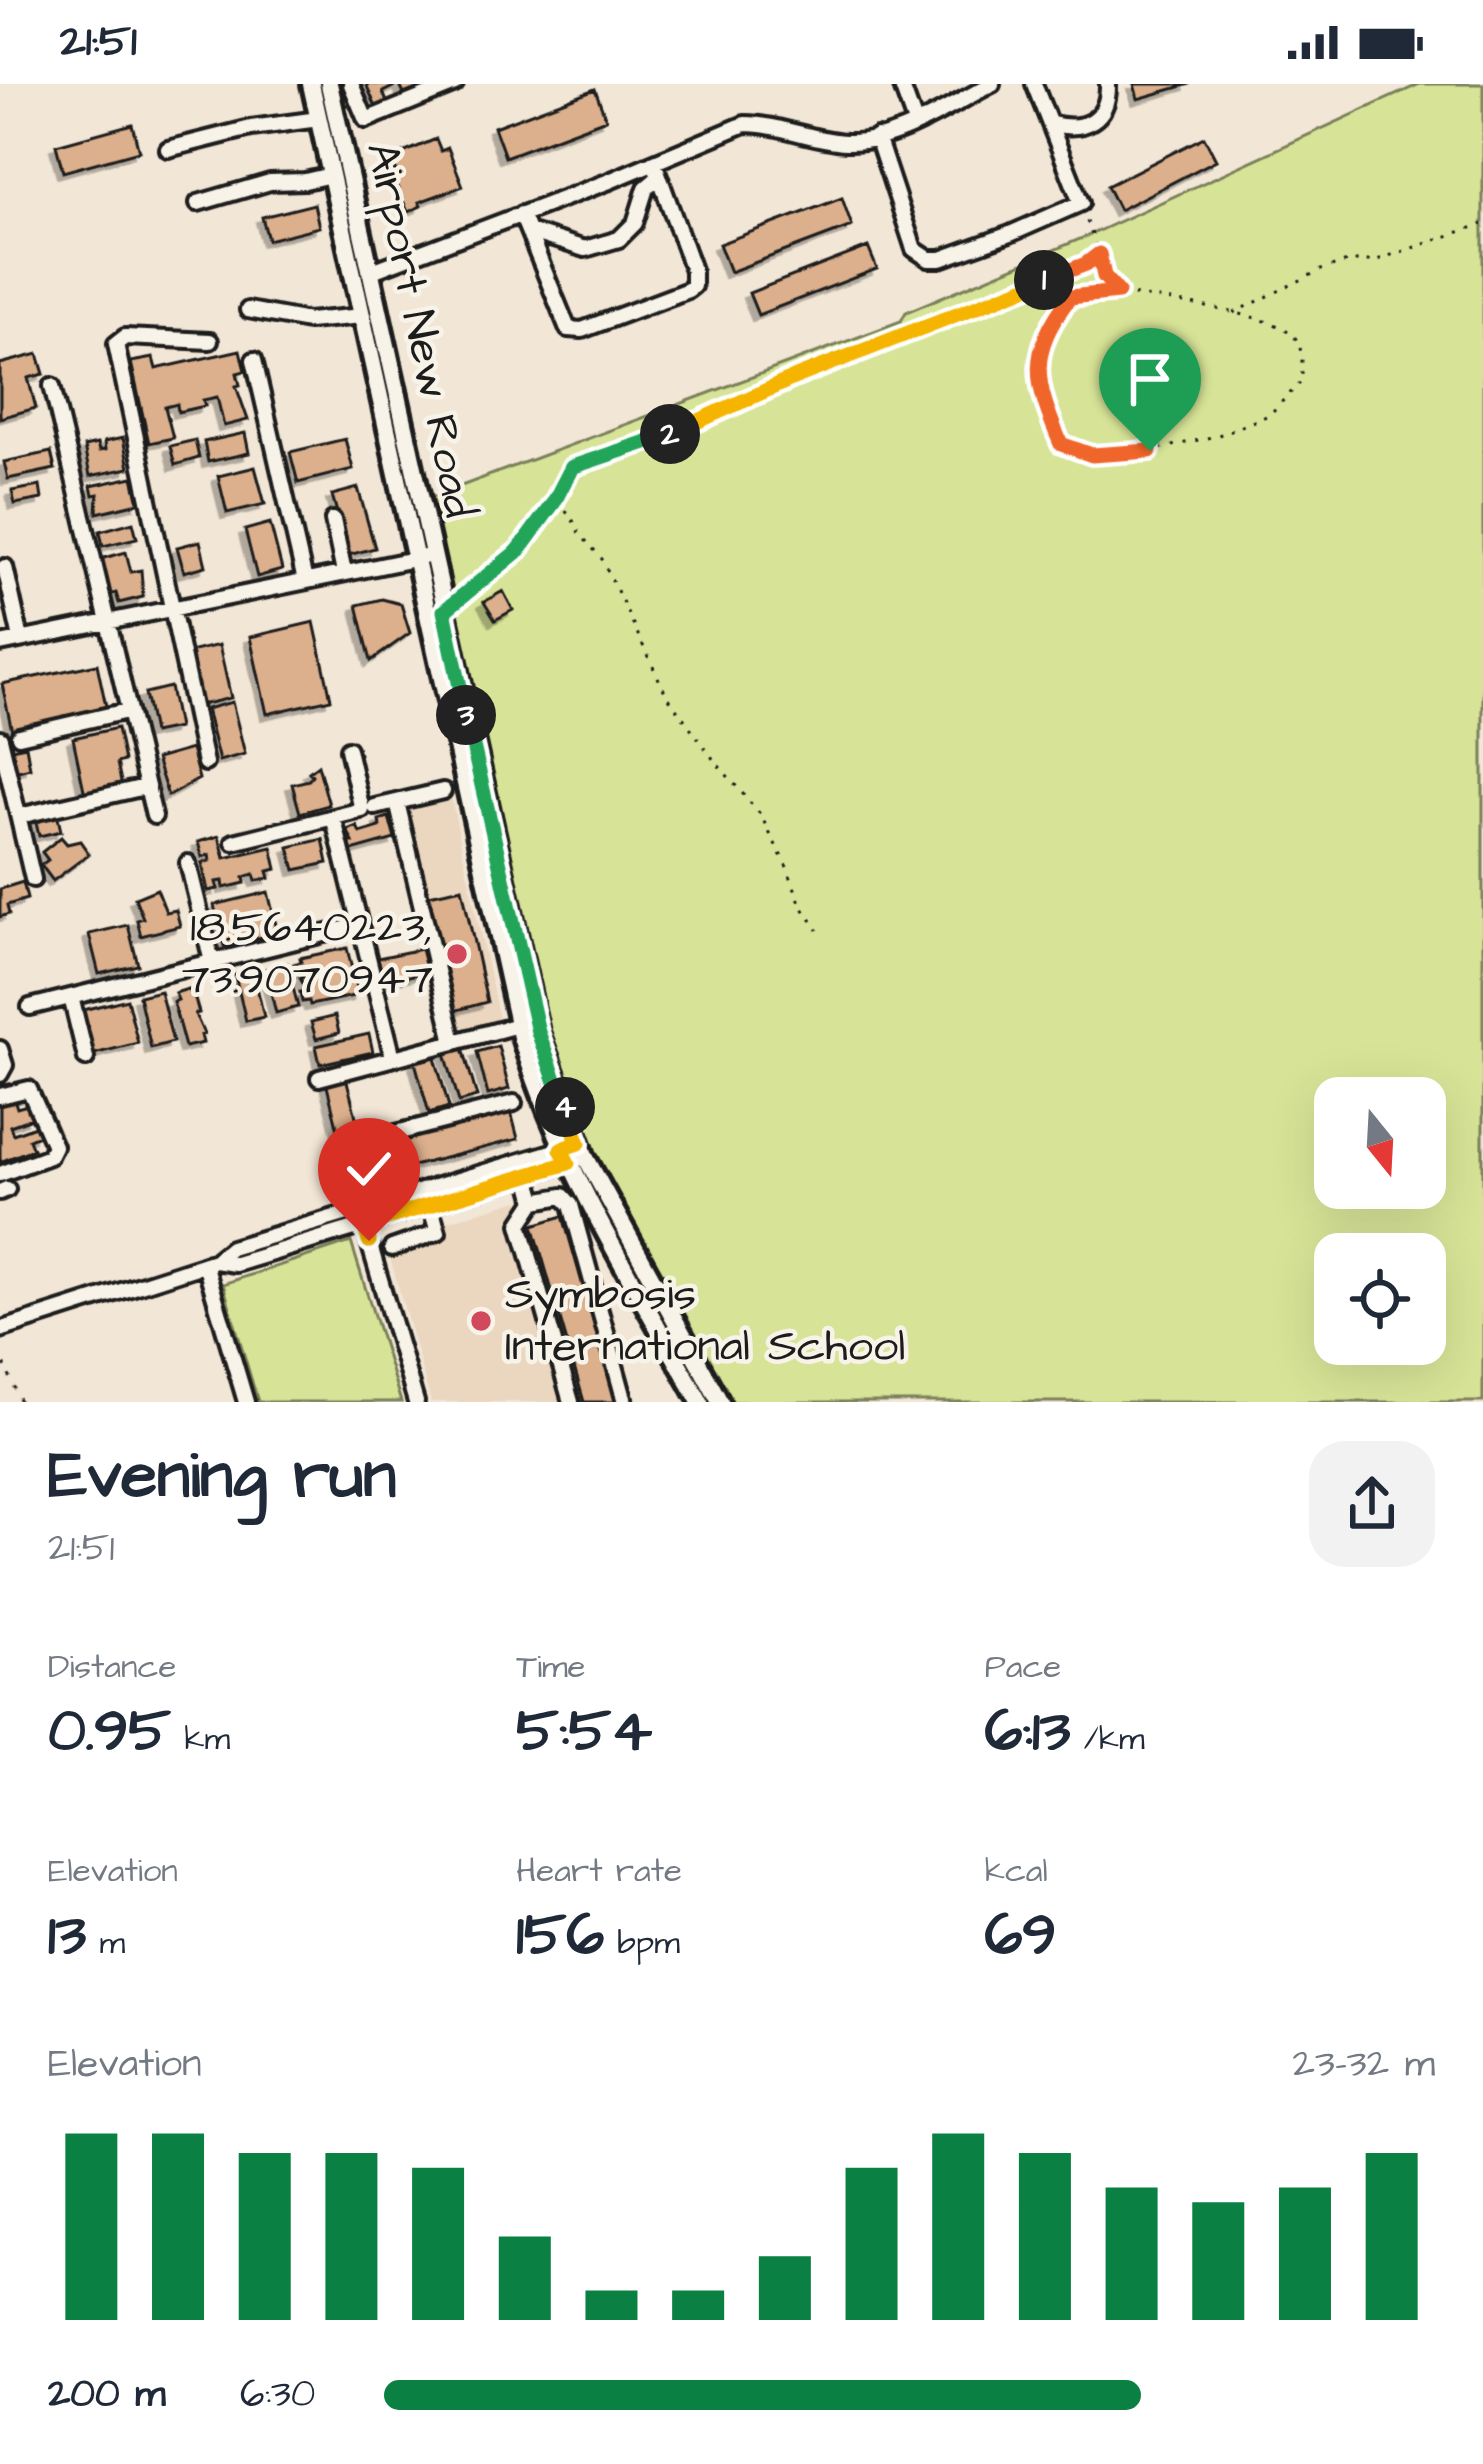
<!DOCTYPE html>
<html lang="en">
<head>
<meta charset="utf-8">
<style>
	body { margin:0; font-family:"Architects Daughter",sans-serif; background:#f2f2f3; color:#1f2937; height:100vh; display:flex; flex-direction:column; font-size:45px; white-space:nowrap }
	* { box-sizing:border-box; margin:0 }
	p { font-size:39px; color:#747a83 }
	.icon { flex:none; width:66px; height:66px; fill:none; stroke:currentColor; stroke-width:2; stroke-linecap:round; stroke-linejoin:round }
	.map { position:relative; height:1318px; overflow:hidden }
	.details { display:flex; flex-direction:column; background:#fff; flex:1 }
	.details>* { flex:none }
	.needle { width:78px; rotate:162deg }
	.tools { position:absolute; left:1314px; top:993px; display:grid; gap:24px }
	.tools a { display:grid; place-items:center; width:132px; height:132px; border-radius:24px; background:#fff; box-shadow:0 12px 48px #0002; font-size:60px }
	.pin { position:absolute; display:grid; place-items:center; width:102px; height:102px; color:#fff; margin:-123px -51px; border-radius:50% 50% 50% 0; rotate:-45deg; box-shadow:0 0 12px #0007 }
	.pin .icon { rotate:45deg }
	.km { position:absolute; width:60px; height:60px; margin:-30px; border-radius:50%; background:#222; color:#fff; font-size:33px; line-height:60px; text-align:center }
	.round { display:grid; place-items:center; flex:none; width:126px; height:126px; border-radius:36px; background:#f2f2f3 }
	.headline { display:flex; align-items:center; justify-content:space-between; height:204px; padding:0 48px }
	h1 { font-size:66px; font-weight:800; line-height:90px }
	.figures { display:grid; grid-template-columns:repeat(3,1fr); gap:18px; height:204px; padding:12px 48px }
	.figures div { display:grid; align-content:center }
	.figures b { font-size:60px; font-weight:800 }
	.figures small { font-size:33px; font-weight:400 }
	.figures p { font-size:33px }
	.chart { height:336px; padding:24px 48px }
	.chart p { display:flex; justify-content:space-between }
	.chart svg { width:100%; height:216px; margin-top:12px; stroke:#0b8043; stroke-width:6 }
	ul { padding:0 48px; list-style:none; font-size:39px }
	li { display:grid; grid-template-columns:192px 144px 1fr; align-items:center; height:90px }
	li i { height:30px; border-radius:15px; background:#0b8043 }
	.status { display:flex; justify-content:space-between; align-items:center; height:84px; padding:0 60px; background:#fff; direction:ltr }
	.status svg { height:33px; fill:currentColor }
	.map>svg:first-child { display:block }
	.built { fill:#ebd6c0 }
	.green { fill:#d7e497; stroke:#7a805a; stroke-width:3; fill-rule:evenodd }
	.building { fill:#dcb08d; stroke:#1c1c1c; stroke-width:3; filter:url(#shadow) }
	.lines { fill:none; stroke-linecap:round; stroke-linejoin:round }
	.minor-casing { stroke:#1c1c1c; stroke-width:22 }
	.major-casing { stroke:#1c1c1c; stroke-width:26 }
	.path { stroke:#1c1c1c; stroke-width:3; stroke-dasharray:3 9; stroke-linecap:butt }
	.minor { stroke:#f7f3e8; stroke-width:14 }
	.major { stroke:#f7f3e8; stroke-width:16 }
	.split-1-casing { stroke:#fff; stroke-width:24 }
	.split-2-casing { stroke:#fff; stroke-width:24 }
	.split-3-casing { stroke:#fff; stroke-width:24 }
	.split-4-casing { stroke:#fff; stroke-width:24 }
	.split-5-casing { stroke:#fff; stroke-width:24 }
	.split-1 { stroke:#f0652b; stroke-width:15 }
	.split-2 { stroke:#f5b400; stroke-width:15 }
	.split-3 { stroke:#22a559; stroke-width:15 }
	.split-4 { stroke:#22a559; stroke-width:15 }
	.split-5 { stroke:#f5b400; stroke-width:15 }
	.poi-dot { fill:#d1495b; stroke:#f7f3e8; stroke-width:4.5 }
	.labels { text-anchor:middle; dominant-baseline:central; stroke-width:9; stroke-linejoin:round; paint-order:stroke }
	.street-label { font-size:45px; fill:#1c1c1c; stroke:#f7f3e8 }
	.poi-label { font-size:45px; fill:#1c1c1c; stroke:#f7f3e8; text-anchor:end }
</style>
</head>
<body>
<div class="status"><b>21:51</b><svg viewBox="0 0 49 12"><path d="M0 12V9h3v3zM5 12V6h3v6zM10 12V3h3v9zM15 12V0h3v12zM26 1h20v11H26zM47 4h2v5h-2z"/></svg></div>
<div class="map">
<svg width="1483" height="1318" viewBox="0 0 1483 1318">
	<defs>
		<filter id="shadow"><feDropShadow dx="-5.5" dy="5.5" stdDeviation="0" flood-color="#0004"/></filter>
	</defs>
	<rect width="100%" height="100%" fill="#f2e6d6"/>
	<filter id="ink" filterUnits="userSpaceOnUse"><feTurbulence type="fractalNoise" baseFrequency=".00833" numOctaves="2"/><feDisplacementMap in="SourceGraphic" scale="24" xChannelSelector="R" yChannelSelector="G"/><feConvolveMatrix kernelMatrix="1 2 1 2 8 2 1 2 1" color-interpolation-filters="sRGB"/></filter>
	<g filter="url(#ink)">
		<path class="built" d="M451,713L499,935L447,947L398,727Z
			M519,1116L578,1318H431L385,1156Z"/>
		<path class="green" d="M1420,0H1483V1318H728L576,1041L551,969L454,531L432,413L901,237L906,228L1085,153ZM1335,1014H1425V1104H1335ZM1335,1170H1425V1260H1335Z
			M351,1158L401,1318H258L223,1200Z"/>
		<path class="building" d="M366,0H417L419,4L404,10L399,0L383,8L387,18L376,23Z
			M1134,0H1190L1138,15Z
			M595,5L606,35L505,73L494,43Z
			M132,40L139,67L63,88L56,61Z
			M1204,53L1216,76L1119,126L1107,102Z
			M436,55L441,67L448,64L463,102L419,118L421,122L408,128L391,89L396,86L391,74Z
			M842,114L852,142L730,188L719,160Z
			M314,120L319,143L268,156L262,133Z
			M868,163L877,185L758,231L749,209Z
			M240,266L245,287L237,289L240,301L236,302L248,336L224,342L217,313L203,316L205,322L178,328L177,320L165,323L173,354L149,359L131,278L153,274L156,285Z
			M38,270L44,290L28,294L36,324L0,334V280Z
			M245,349L249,369L208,378L204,358Z
			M123,354L129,384L90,392L84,363L97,360L99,367L105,366L104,358Z
			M345,355L353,385L298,399L290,368Z
			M195,356L199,374L175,381L170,362Z
			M51,368L55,385L8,395L4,378Z
			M255,383L265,420L227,429L218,392Z
			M133,393L139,419L97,429L98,410L93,411L91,402Z
			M40,402L42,415L15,420L12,407Z
			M358,404L375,464L349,471L332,411Z
			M133,438L137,454L103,462L100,447Z
			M270,439L282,486L257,493L245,446Z
			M200,457L206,482L184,488L177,463Z
			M126,468L131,488L141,486L143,513L119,519L116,509L109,511L100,475Z
			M503,507L513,526L495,536L484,518Z
			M382,515L401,520L410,549L371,577L357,521Z
			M314,538L331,615L267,630L250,553Z
			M219,561L231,614L201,621L189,568Z
			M97,580L107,627L12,647L2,600Z
			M170,603L178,644L153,649L145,609Z
			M232,618L245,670L219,677L206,625Z
			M117,644L124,677L117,679L122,702L85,711L73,654Z
			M26,662L30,684L11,689L6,666Z
			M191,665L199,695L168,712L156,675Z
			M318,681L329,721L300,729L292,700L309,696L312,691L309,688Z
			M57,729L61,747L39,752L35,734Z
			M389,733L395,755L352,767L349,758H353L347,746L357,742L360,749L380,743L379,736Z
			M219,752L225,774L272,763L277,785L268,787L270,794L256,797L254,790L244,793L245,799L224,804L223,797L216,798L218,805L208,807L202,779L210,777L209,771L202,773L198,758Z
			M61,753L67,760L80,757L89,770L53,797L41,781L48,776L42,768Z
			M323,755L328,779L295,786L289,763Z
			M23,798L27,815L7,821L9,830L0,833V805Z
			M462,804L487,918L454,927L436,859L439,858L429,811Z
			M157,805L166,828L176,826L180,842L141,852L137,836L143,834L135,814Z
			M268,808L278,849L224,862L214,821Z
			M128,841L138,881L99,890L89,850Z
			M347,864L358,911L310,921L309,917L302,918L300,908L307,907L300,894L304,893L303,888L297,889L294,880L301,878L300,874Z
			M421,865L427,888L384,898L378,874Z
			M287,879L298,923L276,929L265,885Z
			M253,886L264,933L246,937L235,891Z
			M188,905L194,912L199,929L195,930L204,950L201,951L203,959L185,963L173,918L178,916L175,909Z
			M160,907L173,958L151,964L139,912Z
			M127,915L138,959L94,970L83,926Z
			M335,932L339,949L316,955L311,938Z
			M369,950L373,968L320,980L316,962Z
			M498,962L509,1005L488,1011L477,968Z
			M463,964L477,1013L459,1018L445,969Z
			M435,973L449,1023L429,1029L415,978Z
			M346,993L359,1045L339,1050L326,998Z
			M14,1015L17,1024L27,1021L32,1034L10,1042L13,1050L35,1042L39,1051L29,1055L33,1065L0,1078V1021Z
			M510,1024L518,1055L363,1095L355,1064Z
			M563,1132L616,1318H584L533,1141Z"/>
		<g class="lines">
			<defs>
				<path id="minor" d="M351,0L366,36L455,0
					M901,0L915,39
					M1052,40C1085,48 1109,36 1108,0
					M877,53L914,165L929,175H941L1010,150L1081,119L1034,0
					M168,65L251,44L319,35
					M198,119L270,98L305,97L331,91
					M521,130L568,245L582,246L688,206L693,202V186L654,78
					M528,147L585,165L619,155L635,139L646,104L658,94
					M372,187L607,98L745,40C779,40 811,56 846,58C895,60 949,22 992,0
					M248,226L308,237L363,232
					M254,276L305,497
					M52,302L154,732
					M333,436L344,489
					M5,483L21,555
					M0,560L424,473
					M19,652L127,627
					M0,654L33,795
					M205,679L116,260L125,253L210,257
					M397,718L454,958
					M375,723L443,707
					M28,730L145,703
					M334,736L393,974
					M234,758L362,726L348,665
					M188,779L212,878
					M71,913L86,974
					M30,923L360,841
					M0,965L5,981L0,990
					M319,994L518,941
					M0,1012L29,1005L54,1062L49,1072L0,1090
					M528,1092L535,1117L520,1140L571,1318
					M0,1108L7,1105
					M535,1117L563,1112L571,1121L625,1318
					M362,1125L345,1070L349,1061L514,1019
					M364,1141L416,1318
					M392,1164L438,1148L430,1121
					M215,1177L236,1180L575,1077
					M205,1180L246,1318
					M0,1246L215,1177L231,1164L568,1063"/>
				<path id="major" d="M311,0L521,953C561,1084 634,1199 700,1318
					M329,0L539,948L586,1074L720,1318"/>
			</defs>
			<use href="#minor" class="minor-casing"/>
			<use href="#major" class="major-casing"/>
			<path class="path" d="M1099,171L1104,192L1117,209C1152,214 1272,229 1293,251C1304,263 1302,282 1302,297L1269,331L1216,352L1150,367L1092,371L1062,360C1034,297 1027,270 1070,213L1117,209
				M1234,229L1321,186L1351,177H1374L1483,140
				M556,419L570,430L579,449L602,475L666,610L714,676L760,730L787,783L801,821L818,846
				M457,516L519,466L554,418L572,383L660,355L914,245L1086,180L1099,169L1085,132
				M0,1269L20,1318"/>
			<use href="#minor" class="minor"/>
			<use href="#major" class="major"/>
		</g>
	</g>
	<g class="lines" filter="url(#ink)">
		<defs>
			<path id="split-1" d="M1044,196L1086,180L1099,170L1104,192L1118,208L1070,213C1027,270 1034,297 1061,360L1092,371L1150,367"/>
			<path id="split-2" d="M670,350L796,293L1044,196"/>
			<path id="split-3" d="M466,631L444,527L519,466L554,418L572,383L670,350"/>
			<path id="split-4" d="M466,631L538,948L565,1023"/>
			<path id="split-5" d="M369,1157L364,1141L568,1079L561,1065L579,1059L565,1023"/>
		</defs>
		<use href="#split-1" class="split-1-casing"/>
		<use href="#split-2" class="split-2-casing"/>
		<use href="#split-3" class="split-3-casing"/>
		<use href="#split-4" class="split-4-casing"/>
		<use href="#split-5" class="split-5-casing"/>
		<use href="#split-1" class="split-1"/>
		<use href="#split-2" class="split-2"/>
		<use href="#split-3" class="split-3"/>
		<use href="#split-4" class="split-4"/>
		<use href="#split-5" class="split-5"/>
	</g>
	<g class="poi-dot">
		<circle cx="457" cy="870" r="12"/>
		<circle cx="481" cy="1237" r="12"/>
	</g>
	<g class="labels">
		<g class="street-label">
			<text transform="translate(420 246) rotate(78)">Airport New Road</text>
		</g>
		<g class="poi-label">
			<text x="433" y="844">18.5640223,<tspan x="433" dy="52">73.9070947</tspan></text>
			<text x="505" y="1211" text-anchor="start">Symbosis<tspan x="505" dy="52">International School</tspan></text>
		</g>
	</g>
</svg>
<div class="tools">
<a><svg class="needle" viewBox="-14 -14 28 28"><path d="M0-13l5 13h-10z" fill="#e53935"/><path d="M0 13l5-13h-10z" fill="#747a83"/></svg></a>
<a><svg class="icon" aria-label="locate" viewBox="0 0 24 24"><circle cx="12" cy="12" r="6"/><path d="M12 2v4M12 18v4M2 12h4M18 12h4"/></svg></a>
</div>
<div class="pin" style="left:1150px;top:367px;background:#1e9e55"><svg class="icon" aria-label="arrive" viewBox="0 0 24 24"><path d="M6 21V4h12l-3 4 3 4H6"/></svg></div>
<div class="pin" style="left:369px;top:1157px;background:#d93025"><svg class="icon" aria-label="check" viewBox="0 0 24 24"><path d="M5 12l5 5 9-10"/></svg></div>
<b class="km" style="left:1044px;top:196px">1</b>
<b class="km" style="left:670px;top:350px">2</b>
<b class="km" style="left:466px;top:631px">3</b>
<b class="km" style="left:565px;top:1023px">4</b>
</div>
<section class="details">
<div class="headline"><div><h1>Evening run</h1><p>21:51</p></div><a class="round"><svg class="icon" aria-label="share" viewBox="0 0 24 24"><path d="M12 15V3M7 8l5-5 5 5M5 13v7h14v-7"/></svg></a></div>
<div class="figures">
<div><p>Distance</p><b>0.95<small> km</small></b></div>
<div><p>Time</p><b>5:54</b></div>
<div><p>Pace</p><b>6:13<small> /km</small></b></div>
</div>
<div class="figures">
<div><p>Elevation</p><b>13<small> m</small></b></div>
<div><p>Heart rate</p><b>156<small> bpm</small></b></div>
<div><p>kcal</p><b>69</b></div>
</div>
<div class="chart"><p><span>Elevation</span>23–32 m</p>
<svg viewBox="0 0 160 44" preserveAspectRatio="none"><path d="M5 44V6M15 44V6M25 44V10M35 44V10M45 44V13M55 44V27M65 44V38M75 44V38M85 44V31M95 44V13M105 44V6M115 44V10M125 44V17M135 44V20M145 44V17M155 44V10"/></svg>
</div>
<ul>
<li><b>200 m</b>6:30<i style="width:72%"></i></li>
</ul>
</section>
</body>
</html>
